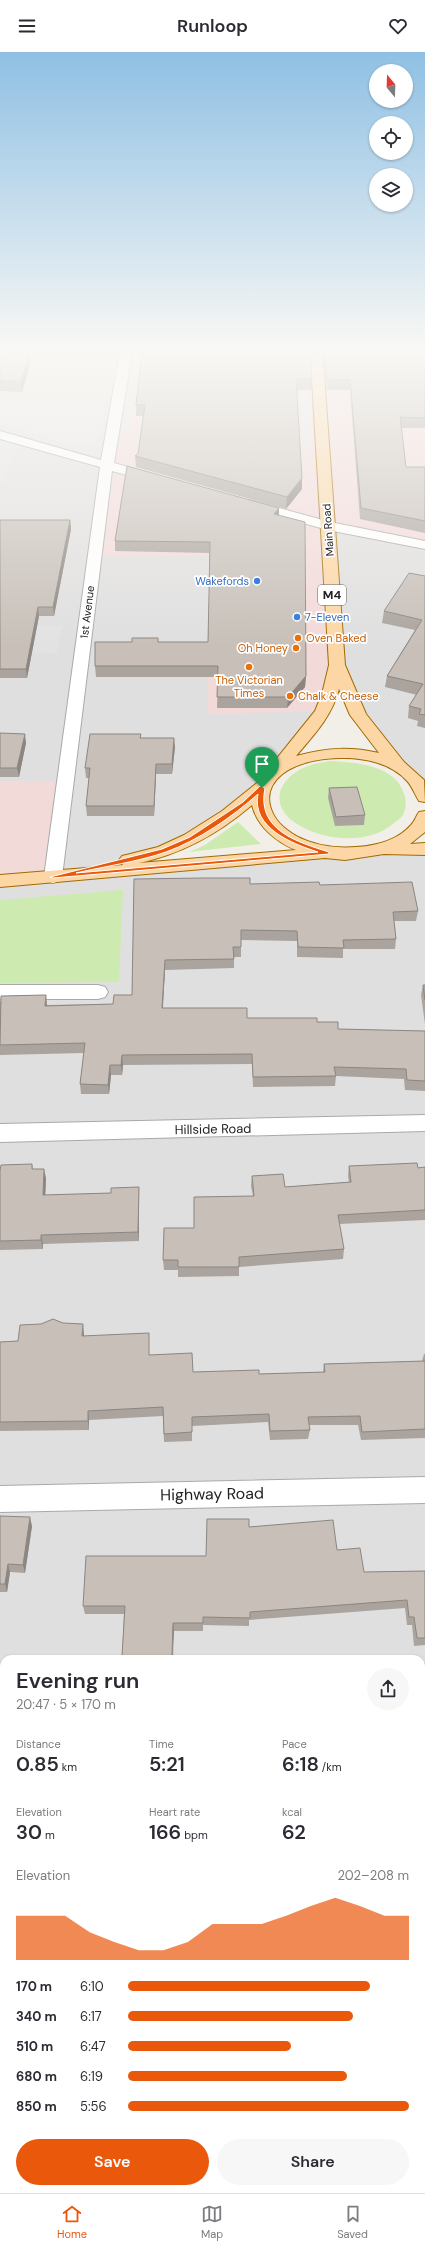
<!DOCTYPE html>
<html lang="en">
<head>
<meta charset="utf-8">
<style>
	body { margin:0; font-family:"DM Sans",sans-serif; background:#f7f7f7; color:#2b2b33; height:100vh; display:flex; flex-direction:column; font-size:15px; white-space:nowrap }
	* { box-sizing:border-box; margin:0 }
	p { font-size:13px; color:#7c7c81 }
	.icon { flex:none; width:22px; height:22px; fill:none; stroke:currentColor; stroke-width:2; stroke-linecap:round; stroke-linejoin:round }
	.map { position:relative; flex:1; overflow:hidden }
	.details { position:absolute; left:0px; top:1603px; width:425px; height:538px; display:flex; flex-direction:column; background:#fff; border-radius:12px 12px 0 0; box-shadow:0 1px 3px #0004 }
	.details>* { flex:none }
	.needle { width:26px; rotate:341deg }
	.controls { position:absolute; left:369px; top:12px; display:grid; gap:8px }
	.controls a { display:grid; place-items:center; width:44px; height:44px; border-radius:50%; background:#fff; box-shadow:0 1px 3px #0004; font-size:20px }
	.pin { position:absolute; display:grid; place-items:center; width:34px; height:34px; color:#fff; margin:-41px -17px; border-radius:50% 50% 50% 0; rotate:-45deg; box-shadow:0 0 4px #0007 }
	.pin .icon { rotate:45deg }
	.round { display:grid; place-items:center; flex:none; width:42px; height:42px; border-radius:21px; background:#f7f7f7 }
	.overview { display:flex; align-items:center; justify-content:space-between; height:68px; padding:0 16px }
	h1 { font-size:22px; font-weight:600; line-height:30px }
	.figures { display:grid; grid-template-columns:repeat(3,1fr); gap:6px; height:68px; padding:4px 16px }
	.figures div { display:grid; align-content:center }
	.figures b { font-size:20px; font-weight:600 }
	.figures small { font-size:11px; font-weight:400 }
	.figures p { font-size:11px }
	.chart { height:112px; padding:8px 16px }
	.chart p { display:flex; justify-content:space-between }
	.chart svg { width:100%; height:72px; margin-top:4px; fill:#ea580c; opacity:.7 }
	.primary-button { display:flex; gap:8px; margin-top:auto; padding:8px 16px }
	.primary-button a { flex:1; height:46px; border-radius:24px; background:#ea580c; color:#fff; font-size:16px; font-weight:600; line-height:46px; text-align:center }
	.primary-button a+a { background:#f7f7f7; color:#2b2b33 }
	ul { padding:0 16px; list-style:none; font-size:13px }
	li { display:grid; grid-template-columns:64px 48px 1fr; align-items:center; height:30px }
	li i { height:10px; border-radius:5px; background:#ea580c }
	header { display:flex; justify-content:space-between; align-items:center; height:52px; padding:0 16px; background:#fff; font-size:18px; font-weight:600 }
	.menu { display:flex; justify-content:space-around; align-items:center; height:56px; border-top:1px solid #e1e1e2; background:#fff; font-size:11px; color:#7c7c81 }
	.menu a { display:grid; justify-items:center; gap:2px }
	.menu .selected { color:#ea580c }
	.map>svg:first-child { display:block }
	.residential { fill:#e0dfdf }
	.commercial { fill:#f2dad9 }
	.grass { fill:#cdebb0 }
	.park { fill:#c8facc }
	.parking { fill:#e2e2e2 }
	.lines { fill:none; stroke-linecap:round; stroke-linejoin:round }
	.minor-casing { stroke:#a9a9a9; stroke-width:2 }
	.major-casing { stroke:#a06b00; stroke-width:2 }
	.minor { fill:#fff; fill-rule:evenodd }
	.major { fill:#fcd6a4; fill-rule:evenodd }
	.wall { fill:#aba49e }
	.shaded-wall { fill:#8b8681 }
	.building { fill:#c7bfb8; stroke:#8b8681 }
	.route { fill:#ea580c; stroke:#fff; fill-rule:evenodd }
	.shop-dot { fill:#3f7fe0; stroke:#fff; stroke-width:1.5 }
	.food-dot { fill:#e8710a; stroke:#fff; stroke-width:1.5 }
	.labels { text-anchor:middle; dominant-baseline:central; stroke-width:3.5; stroke-linejoin:round; paint-order:stroke }
	.far-street-label { font-size:11px; fill:#222; stroke:#fff }
	.far-shop-label { font-size:11px; fill:#366cbe; stroke:#fff; text-anchor:end }
	.far-food-label { font-size:11px; fill:#c56008; stroke:#fff; text-anchor:start }
	.shield { fill:#fff; stroke:#646464; stroke-width:1 }
	.shield-label { font-size:12px; font-weight:bold; fill:#222 }
	.street-label { font-size:13px; fill:#222; stroke:#fff }
	.near-street-label { font-size:16px; fill:#222; stroke:#fff }
</style>
</head>
<body>
<header><svg class="icon" aria-label="menu" viewBox="0 0 24 24"><path d="M4 6h16M4 12h16M4 18h16"/></svg>Runloop<svg class="icon" aria-label="heart" viewBox="0 0 24 24"><path d="M12 20l-8-8c-3-5 5-10 8-4 3-6 11-1 8 4z"/></svg></header>
<div class="map">
<svg width="425" height="2141" viewBox="0 0 425 2141">
	<rect width="100%" height="100%" fill="#f2efe9"/>
	<path class="residential" d="M0,295H127L210,504L323,659L274,721L192,786L121,810L57,824L425,797V2044H421V1607H4V2057H0Z
		M328,474L425,493V736L384,697L337,613Z"/>
	<path class="commercial" d="M127,295H412L425,348V493L328,474L337,613L323,659L207,662L210,504H94Z
		M0,729H65L53,825L0,829Z"/>
	<path class="grass" d="M329,709C355,710 396,713 404,742C407,749 406,756 403,763C401,766 397,769 394,771C368,794 321,789 294,770C267,750 281,724 308,714C315,711 322,711 329,709Z
		M238,770L261,792L189,800L205,793Z
		M123,838L119,930L0,931V848Z"/>
	<path class="park" d="M425,2085V2141H312L320,2137H421V2087Z"/>
	<path class="parking" d="M133,295H144L130,378H118Z
		M296,295H305L311,396H303Z
		M31,326H108L96,389L87,394H73L0,372V341L26,342Z
		M0,389L18,392L1,433H0Z
		M0,573L62,574L57,601L0,600Z"/>
	<g class="lines">
		<defs>
			<path id="minor" d="M121,295H133L114,411L160,424L162,427L155,431L112,419L62,825L60,829L53,831L46,829L44,825L100,415L0,387V379L101,408Z
				M250,448L330,470L425,489V497L328,478L245,455L243,452Z
				M0,933H98L105,935L108,940L105,945L98,947H0Z
				M425,1063V1079L0,1090V1072Z
				M425,1425V1451L0,1460V1434Z"/>
			<path id="major" d="M310,295H322L345,613L366,662L404,710L424,728L425,750L419,749C415,743 413,736 408,730C392,711 363,705 339,706C229,710 260,802 356,795C376,794 398,788 411,773C415,769 416,764 419,760L425,759V780L410,792L425,791V803L384,802L345,808L325,806L0,835V823L123,813L119,808L122,804L158,795L184,783L222,759L257,731L315,659L322,642L329,613ZM339,637L350,663L379,701C350,694 325,696 296,704C314,683 332,664 339,637ZM252,753C257,774 276,790 296,798L139,811C182,802 218,782 252,753Z"/>
		</defs>
		<use href="#minor" class="minor-casing"/>
		<use href="#major" class="major-casing"/>
		<use href="#minor" class="minor"/>
		<use href="#major" class="major"/>
	</g>
	<path class="wall" d="M322,295H425V376H402L406,415H425V481L360,467L350,338H327Z
		M142,300L312,327L311,338H296L302,426V437L286,457L136,415L135,404L138,402L143,364H136V353Z
		M0,301L29,302L30,312L22,340L0,339Z
		M279,456V463L306,624L305,635L287,656H217L218,625H96L95,614L208,590L210,501L115,499V489Z
		M0,468H70L71,477L54,564H39L27,626H0Z
		M425,524V676L417,674L418,669L408,666L409,654L417,643L385,635L387,624L415,578L382,571L384,559Z
		M0,681L26,691L19,725H0Z
		M141,682V686L175,695L172,722H156L154,764H87L86,754L89,726H86L85,716Z
		M329,736L365,763L364,773L335,774L328,746Z
		M134,827L250,832L320,833L418,859L416,869H394L396,887L395,897H343V906L297,905V889L241,888V905H234V916L165,918L163,956L247,966L317,970L338,977L425,979V1039L405,1038L404,1027L336,1024L335,1034L253,1035L252,1012L123,1013L122,1023H111L109,1042H81L80,1032L84,1001L0,1003V949L47,953L113,952L132,943Z
		M423,933H425V972L421,943Z
		M32,1112L33,1117L46,1126L45,1143L111,1141L139,1135V1189L43,1192V1197L0,1198V1119Z
		M349,1114L418,1116L425,1115V1168L339,1172L344,1197L343,1207L239,1215V1224L178,1225V1218H164L163,1208L194,1176L253,1144L251,1134L252,1124L285,1135L349,1130L348,1124Z
		M84,1282V1284L150,1303L193,1320L259,1322L323,1320L324,1312L422,1309L424,1302H425V1386L361,1388L358,1373H309L310,1378L308,1387L270,1388L268,1370L192,1374V1389L164,1390L163,1364L89,1368V1378L0,1379V1290L18,1289Z
		M0,1464L32,1474L25,1521L10,1520L7,1540H0Z
		M249,1475L337,1498L364,1520L425,1519V1593L414,1594L412,1573H407L405,1556L249,1568V1574L203,1573V1579H174L173,1607H123L122,1604L124,1562H85L83,1554L206,1504Z
		M0,1749H4V1911H0Z"/>
	<path class="shaded-wall" d="M29,302L30,312L22,340L21,329Z
		M302,426V437L286,457L287,445Z
		M279,456V466L274,462Z
		M70,468L71,477L54,564L53,555Z
		M38,555L39,564L27,626L26,617Z
		M306,624L305,635L287,656L288,645Z
		M25,682L26,691L19,725L17,716Z
		M174,686L175,695L172,722V712Z
		M156,712V722L154,764V754Z
		M165,908V918L162,966V956Z
		M46,943L47,953L46,963L45,954Z
		M122,1003L123,1013L122,1023L121,1013Z
		M110,1013L111,1023L109,1042L108,1033Z
		M44,1117L46,1126L45,1152L43,1143Z
		M139,1135V1189L138,1180Z
		M41,1183L43,1192V1197L41,1188Z
		M83,1272L84,1282V1293L82,1284Z
		M88,1359L89,1368V1378L88,1369Z
		M30,1465L32,1474L25,1521L23,1513Z
		M8,1512L10,1520L7,1540L5,1532Z
		M173,1571L174,1579L172,1607V1604Z"/>
	<path class="building" d="M143,295H310L312,327H296L302,426L287,445L135,404L138,402L145,353H136Z
		M324,295H425V366L400,365L406,415H425V469L361,456L350,328L327,327Z
		M0,301L29,302L21,329H0Z
		M127,414L279,456L274,462L305,470L306,624L288,645H217L218,614H95V590H132V586H158V590H208L210,490L115,489Z
		M0,468H70L53,555H38L26,617H0Z
		M409,521L425,524V663L419,662L421,657L409,654L423,632L387,624L422,568L384,559Z
		M0,681L25,682L17,716H0Z
		M90,682H141L140,686H174L172,712H156L154,754H86L90,716H85Z
		M357,735L365,763L336,765L329,736Z
		M203,826H250V832L319,830L320,833L412,830L418,859L393,860L396,887L343,888L344,896L298,895L297,879L241,878V895H233L234,907L165,908L162,956H247V966H317V970H338V977L425,979V1029L407,1028L406,1017L334,1015L336,1024L253,1025L252,1002L122,1003L121,1013H110L108,1033L80,1032L85,991L0,993L1,944L46,943L45,954L113,952L114,943H132L134,827Z
		M423,933H425V948Z
		M417,1111L418,1116L425,1115V1158L338,1163L344,1197L239,1205V1215H178V1208H163L164,1176H194V1145L254,1144L252,1124L283,1122L285,1135L351,1130L349,1114Z
		M32,1112V1117H44L43,1143L111,1141V1136L139,1135L138,1180L41,1183V1188L0,1189V1119L1,1113Z
		M53,1267L63,1271L83,1272L82,1284L149,1281V1303L192,1301L193,1320L259,1318V1322L325,1320L324,1312L425,1309V1377L362,1380L360,1364L308,1365L310,1378L270,1379L269,1362L192,1365V1380L164,1382L163,1355L88,1359V1369L0,1370V1290L18,1289L20,1273L41,1272Z
		M0,1464L30,1465L23,1513L8,1512L5,1532H0Z
		M207,1467H249V1475L333,1468L337,1498L360,1496L364,1520L425,1519V1586H417L414,1565H409L407,1548L250,1560V1566L203,1565V1571H173L172,1604H122L125,1554H83L86,1504H206Z
		M0,1749H4V1906H0Z"/>
	<linearGradient id="sky" x2="0" y2="1"><stop stop-color="#8fc0e4"/><stop offset="0.5" stop-color="#f9f8f5"/><stop offset="1" stop-color="#f9f8f5" stop-opacity="0"/></linearGradient>
	<rect width="425" height="595" fill="url(#sky)"/>
	<path class="route" d="M260,734L265,736C256,778 297,790 329,800V802L53,826L50,825L162,797L190,785L243,750ZM258,742C251,776 293,792 318,800L76,821C106,814 137,810 166,800C199,788 232,765 258,742Z"/>
	<g class="shop-dot">
		<circle cx="257" cy="529" r="4"/>
		<circle cx="297" cy="565" r="4"/>
	</g>
	<g class="food-dot">
		<circle cx="298" cy="586" r="4"/>
		<circle cx="296" cy="596" r="4"/>
		<circle cx="249" cy="615" r="4"/>
		<circle cx="290" cy="644" r="4"/>
	</g>
	<g class="labels">
		<g class="far-street-label">
			<text transform="translate(328 478) rotate(-94)">Main Road</text>
			<text transform="translate(87 560) rotate(-83)">1st Avenue</text>
		</g>
		<g class="far-shop-label">
			<text x="249" y="529">Wakefords</text>
			<text x="305" y="565" text-anchor="start">7-Eleven</text>
		</g>
		<g class="far-food-label">
			<text x="306" y="586">Oven Baked</text>
			<text x="288" y="596" text-anchor="end">Oh Honey</text>
			<text x="249" y="628" text-anchor="middle">The Victorian<tspan x="249" dy="13">Times</tspan></text>
			<text x="298" y="644">Chalk &amp; Cheese</text>
		</g>
		<rect class="shield" x="318" y="533" width="28" height="20" rx="3"/>
		<g class="shield-label">
			<text x="332" y="543">M4</text>
		</g>
		<g class="street-label">
			<text transform="translate(213 1077) rotate(-1)">Hillside Road</text>
		</g>
		<g class="near-street-label">
			<text transform="translate(212 1442) rotate(-1)">Highway Road</text>
		</g>
	</g>
</svg>
<div class="controls">
<a><svg class="needle" viewBox="-14 -14 28 28"><path d="M0-13l5 13h-10z" fill="#e53935"/><path d="M0 13l5-13h-10z" fill="#7c7c81"/></svg></a>
<a><svg class="icon" aria-label="locate" viewBox="0 0 24 24"><circle cx="12" cy="12" r="6"/><path d="M12 2v4M12 18v4M2 12h4M18 12h4"/></svg></a>
<a><svg class="icon" aria-label="layers" viewBox="0 0 24 24"><path d="M12 4l9 5-9 5-9-5zM3 14l9 5 9-5"/></svg></a>
</div>
<div class="pin" style="left:262px;top:736px;background:#1e9e55"><svg class="icon" aria-label="arrive" viewBox="0 0 24 24"><path d="M6 21V4h12l-3 4 3 4H6"/></svg></div>
<section class="details">
<div class="overview"><div><h1>Evening run</h1><p>20:47 · 5 × 170 m</p></div><a class="round"><svg class="icon" aria-label="share" viewBox="0 0 24 24"><path d="M12 15V3M7 8l5-5 5 5M5 13v7h14v-7"/></svg></a></div>
<div class="figures">
<div><p>Distance</p><b>0.85<small> km</small></b></div>
<div><p>Time</p><b>5:21</b></div>
<div><p>Pace</p><b>6:18<small> /km</small></b></div>
</div>
<div class="figures">
<div><p>Elevation</p><b>30<small> m</small></b></div>
<div><p>Heart rate</p><b>166<small> bpm</small></b></div>
<div><p>kcal</p><b>62</b></div>
</div>
<div class="chart"><p><span>Elevation</span>202–208 m</p>
<svg viewBox="0 0 160 44" preserveAspectRatio="none"><path d="M0 44V17L10 17L20 17L30 27L40 33L50 38L60 38L70 33L80 22L90 22L100 22L110 17L120 11L130 6L140 11L150 17L160 17V44z"/></svg>
</div>
<ul>
<li><b>170 m</b>6:10<i style="width:86%"></i></li>
<li><b>340 m</b>6:17<i style="width:80%"></i></li>
<li><b>510 m</b>6:47<i style="width:58%"></i></li>
<li><b>680 m</b>6:19<i style="width:78%"></i></li>
<li><b>850 m</b>5:56<i style="width:100%"></i></li>
</ul>
<div class="primary-button"><a>Save</a><a>Share</a></div>
</section>
</div>
<nav class="menu">
<a class="selected"><svg class="icon" aria-label="home" viewBox="0 0 24 24"><path d="M3 11l9-7 9 7M6 9v11h12V9"/></svg>Home</a>
<a><svg class="icon" aria-label="map" viewBox="0 0 24 24"><path d="M3 6l6-2 6 2 6-2v14l-6 2-6-2-6 2zM9 4v14M15 6v14"/></svg>Map</a>
<a><svg class="icon" aria-label="saved" viewBox="0 0 24 24"><path d="M7 4h10v16l-5-4-5 4z"/></svg>Saved</a>
</nav>
</body>
</html>
